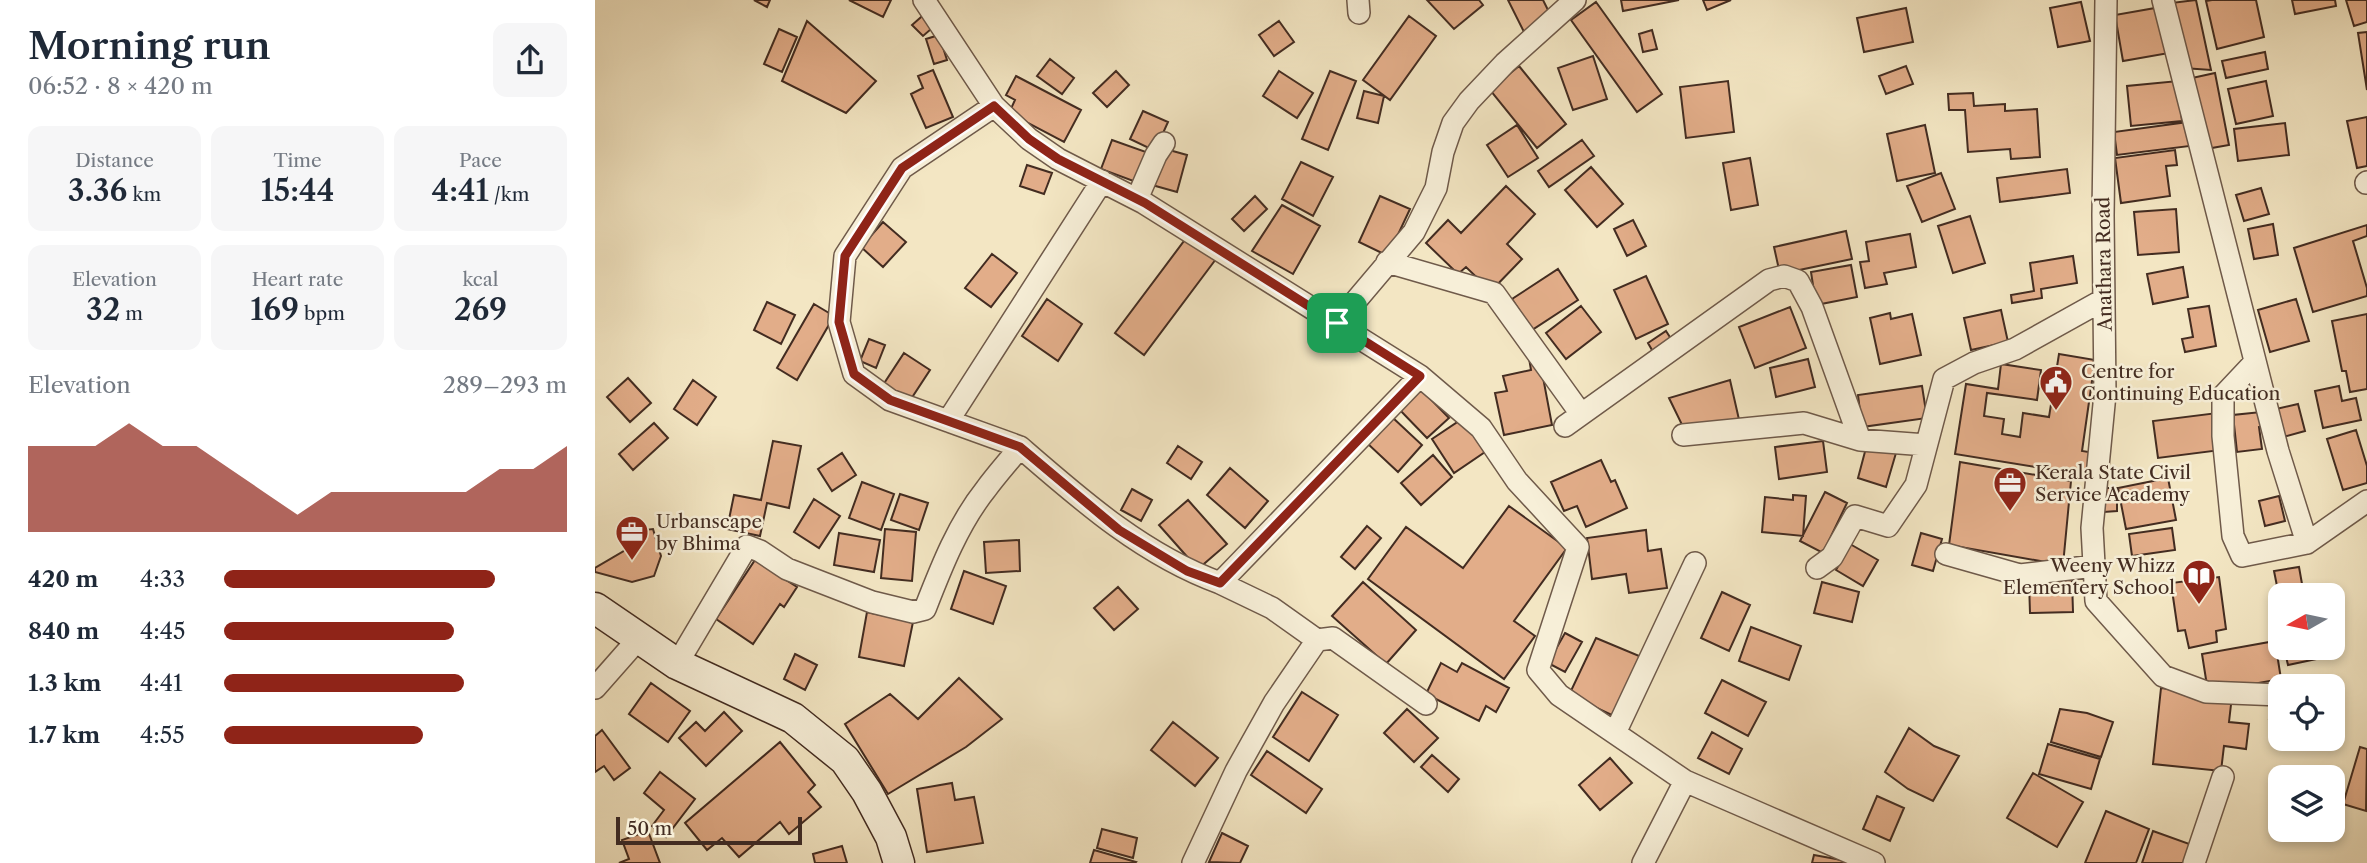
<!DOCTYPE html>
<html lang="en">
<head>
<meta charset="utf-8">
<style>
	body { margin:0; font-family:"Libre Caslon Text",serif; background:#f6f6f7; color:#1f2937; height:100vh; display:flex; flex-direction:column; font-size:26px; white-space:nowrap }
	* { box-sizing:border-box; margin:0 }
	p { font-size:23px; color:#747a83 }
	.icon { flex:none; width:38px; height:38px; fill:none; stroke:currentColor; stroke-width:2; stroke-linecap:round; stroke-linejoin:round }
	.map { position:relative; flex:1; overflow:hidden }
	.panel { display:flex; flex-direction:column; background:#fff; width:595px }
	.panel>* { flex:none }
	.needle { width:46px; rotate:261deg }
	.buttons { position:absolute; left:1673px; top:583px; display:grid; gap:14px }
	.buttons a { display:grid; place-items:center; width:77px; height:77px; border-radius:14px; background:#fff; box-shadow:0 4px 10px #0003; font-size:35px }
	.scale { position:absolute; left:21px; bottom:18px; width:186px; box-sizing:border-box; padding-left:7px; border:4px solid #432c21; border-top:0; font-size:19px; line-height:24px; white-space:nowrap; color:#432c21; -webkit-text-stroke:5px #f7efd8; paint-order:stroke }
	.pin { position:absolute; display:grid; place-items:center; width:60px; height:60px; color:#fff; margin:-30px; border-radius:14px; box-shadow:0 4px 10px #0006 }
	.round { display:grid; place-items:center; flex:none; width:74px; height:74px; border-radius:14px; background:#f6f6f7 }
	.headline { display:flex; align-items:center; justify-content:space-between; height:119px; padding:0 28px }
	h1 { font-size:38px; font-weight:600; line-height:52px }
	.metrics { display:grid; grid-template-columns:repeat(3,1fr); gap:10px; height:119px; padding:7px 28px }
	.metrics div { display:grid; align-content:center; border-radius:14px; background:#f6f6f7; text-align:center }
	.metrics b { font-size:30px; font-weight:600 }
	.metrics small { font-size:19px; font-weight:400 }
	.metrics p { font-size:19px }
	.chart { height:196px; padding:14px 28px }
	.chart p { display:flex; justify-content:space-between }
	.chart svg { width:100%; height:126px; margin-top:7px; fill:#8f2418; opacity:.7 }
	ul { padding:0 28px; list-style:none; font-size:23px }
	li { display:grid; grid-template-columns:112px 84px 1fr; align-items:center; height:52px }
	li i { height:18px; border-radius:9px; background:#8f2418 }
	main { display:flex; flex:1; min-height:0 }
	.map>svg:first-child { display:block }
	.building { fill:#e2ad89; stroke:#432c21; stroke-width:2 }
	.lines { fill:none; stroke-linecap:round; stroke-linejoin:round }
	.minor-casing { stroke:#6f5a4a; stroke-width:24 }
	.secondary-casing { stroke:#432c21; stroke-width:33 }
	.minor { stroke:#f7efd8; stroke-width:21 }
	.secondary { stroke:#f7efd8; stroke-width:30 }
	.route-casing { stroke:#fff; stroke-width:14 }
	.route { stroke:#8f2418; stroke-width:9 }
	.labels { text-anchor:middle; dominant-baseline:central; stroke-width:5; stroke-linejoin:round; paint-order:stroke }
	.street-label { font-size:19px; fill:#432c21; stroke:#f7efd8 }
	.poi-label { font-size:19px; fill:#432c21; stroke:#f7efd8; text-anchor:start }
</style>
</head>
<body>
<main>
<section class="panel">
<div class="headline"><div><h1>Morning run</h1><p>06:52 · 8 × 420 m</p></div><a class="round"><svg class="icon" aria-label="share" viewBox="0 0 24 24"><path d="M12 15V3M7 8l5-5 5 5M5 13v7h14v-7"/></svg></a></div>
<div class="metrics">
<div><p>Distance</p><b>3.36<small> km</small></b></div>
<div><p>Time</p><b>15:44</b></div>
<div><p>Pace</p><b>4:41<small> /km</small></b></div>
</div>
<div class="metrics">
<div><p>Elevation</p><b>32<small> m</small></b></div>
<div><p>Heart rate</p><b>169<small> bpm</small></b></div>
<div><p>kcal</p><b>269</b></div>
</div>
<div class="chart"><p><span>Elevation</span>289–293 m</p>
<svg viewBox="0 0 160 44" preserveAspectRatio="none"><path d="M0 44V14L10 14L20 14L30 6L40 14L50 14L60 22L70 30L80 38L90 30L100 30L110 30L120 30L130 30L140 22L150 22L160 14V44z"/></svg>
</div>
<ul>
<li><b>420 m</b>4:33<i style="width:79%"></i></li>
<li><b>840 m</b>4:45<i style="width:67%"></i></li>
<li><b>1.3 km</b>4:41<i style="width:70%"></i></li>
<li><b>1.7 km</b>4:55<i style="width:58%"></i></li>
</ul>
</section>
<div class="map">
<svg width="1772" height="863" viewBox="0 0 1772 863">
	<rect width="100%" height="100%" fill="#f3e6c3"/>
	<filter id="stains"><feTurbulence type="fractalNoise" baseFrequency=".00286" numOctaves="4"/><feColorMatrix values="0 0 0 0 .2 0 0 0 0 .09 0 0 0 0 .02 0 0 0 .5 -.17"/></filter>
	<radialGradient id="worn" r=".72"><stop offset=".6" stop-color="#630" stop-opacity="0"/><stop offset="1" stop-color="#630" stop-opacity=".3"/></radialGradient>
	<path class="building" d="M159,0H175L172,7Z
		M254,0H296L288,17Z
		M832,0H884L888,5L859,29Z
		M913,0H948L958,20L930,34Z
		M1026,0H1084L1028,11Z
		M1108,0H1136L1112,10Z
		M1601,0L1616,70L1588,68L1576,3Z
		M1617,0H1661L1669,37L1622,49L1611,1Z
		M1697,0H1740L1741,6L1700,14Z
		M1751,0H1772V22L1759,26Z
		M1001,2L1067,94L1042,112L976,20Z
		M1486,2L1495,41L1463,47L1455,8Z
		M1566,7L1574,53L1528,61L1520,15Z
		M1311,8L1318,42L1269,52L1262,18Z
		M333,11L343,23L328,36L317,25Z
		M814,16L841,36L795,100L768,80Z
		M212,21L281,81L251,113L187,81Z
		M684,21L699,42L679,56L664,35Z
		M184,29L202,37L187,72L169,64Z
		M1057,30L1062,49L1048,52L1044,34Z
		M1772,32V90L1763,33Z
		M344,35L352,60L339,64L331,39Z
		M1670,52L1673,69L1631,78L1627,61Z
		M998,56L1012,99L978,110L963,68Z
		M455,59L479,78L467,94L442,76Z
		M924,66L971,124L942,148L895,90Z
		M1311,66L1318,84L1291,94L1284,76Z
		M338,70L358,117L331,128L316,94L328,88L323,76Z
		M521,71L534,85L512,107L498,93Z
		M684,71L718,93L702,118L668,96Z
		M735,71L761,81L733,150L707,139Z
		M1620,73L1634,145L1611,149L1597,78Z
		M421,76L486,110L469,142L414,113L420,100L411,95Z
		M1133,81L1139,132L1091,138L1085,87Z
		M1583,81L1587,121L1536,126L1532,86Z
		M1671,81L1678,116L1641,124L1633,89Z
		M769,91L789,96L783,123L762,118Z
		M1378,93L1379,106L1410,104V111L1442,109L1445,157L1416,159L1415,149L1373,152L1370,110H1354L1353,94Z
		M548,111L573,122L560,151L535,139Z
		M1772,117V166L1762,168L1752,121Z
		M1593,122L1595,146L1522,155L1519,132Z
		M1690,123L1694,155L1643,161L1639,129Z
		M922,125L943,158L913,177L892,145Z
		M1330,125L1340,173L1302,181L1292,134Z
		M517,140L551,152L541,182L506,169Z
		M987,140L999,156L954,187L943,171Z
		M567,148L592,155L582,192L557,185Z
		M1580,150L1582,165L1571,166L1575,196L1526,203L1520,158Z
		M1155,158L1163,205L1136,210L1128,163Z
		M706,162L738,177L718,216L687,199Z
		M432,165L457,173L449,194L425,186Z
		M996,167L1028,204L1002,227L970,190Z
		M1472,169L1475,193L1405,202L1402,178Z
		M1346,173L1360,209L1327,222L1312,186Z
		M911,186L940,214L912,244L927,259L896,291L871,267L863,274L831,243L853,220L866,233Z
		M1666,188L1674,214L1649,221L1641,195Z
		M660,196L672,209L649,231L637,219Z
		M785,196L815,209L793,256L764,242Z
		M687,205L725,226L698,274L657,251Z
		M1581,209L1584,252L1543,255L1539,212Z
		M1375,216L1390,263L1358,273L1343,226Z
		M1038,220L1051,246L1032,256L1019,229Z
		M288,222L311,242L288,267L266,247Z
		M1678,224L1683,255L1659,259L1653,229Z
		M1772,225V236L1758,241L1772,288V296L1718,312L1699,248Z
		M1251,231L1257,259L1185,274L1179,247Z
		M1315,234L1321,267L1289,273L1292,284L1270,288L1265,262L1274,261L1271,242Z
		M592,237L621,259L549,355L520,333Z
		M397,254L422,273L396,307L370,288Z
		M1478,256L1482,283L1446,289L1447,298L1417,303L1416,295L1439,291L1435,263Z
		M1256,265L1262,297L1221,305L1216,272Z
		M1588,267L1593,297L1558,304L1552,274Z
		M963,269L983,300L937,330L917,299Z
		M1051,276L1073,324L1041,339L1019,290Z
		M452,299L487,324L463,361L427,336Z
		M1701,299L1714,341L1675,352L1663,310Z
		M172,302L200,315L186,344L159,330Z
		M219,304L239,316L202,380L182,368Z
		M986,306L1006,332L971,359L951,333Z
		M1614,306L1621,346L1590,352L1587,339L1598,337L1593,309Z
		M1195,307L1211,348L1160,368L1144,327Z
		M1406,310L1413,342L1376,350L1369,318Z
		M1295,313L1296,319L1317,314L1326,355L1285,364L1275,318Z
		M1772,314V389L1755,392L1751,371H1747L1737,321Z
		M1071,331L1080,345L1061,357L1053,343Z
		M274,339L290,345L281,368L265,361Z
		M309,353L335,370L314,402L288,385Z
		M1464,354L1500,360L1487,451L1500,453L1497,476L1360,454L1371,384L1403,389L1406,364L1446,370L1442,400L1392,393L1389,416L1409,419L1407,434L1425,437L1428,413L1454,417Z
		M944,356L957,425L909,435L900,393L912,391L908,376L936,370L934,358Z
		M1213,359L1220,387L1181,397L1175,368Z
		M33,378L56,403L35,422L12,397Z
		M98,380L121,397L102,425L79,409Z
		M1135,380L1145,424L1091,433L1074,398Z
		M823,386L854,418L832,438L802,407Z
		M1327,386L1332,418L1267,427L1263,395Z
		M1744,386L1747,401L1761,398L1766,420L1728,428L1720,391Z
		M1703,404L1710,431L1688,437L1681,409Z
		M1666,412L1668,426L1664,427L1667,449L1642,452L1638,415Z
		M1622,413L1626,450L1563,458L1558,421Z
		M797,417L827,445L803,472L773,444Z
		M867,419L890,452L859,473L837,439Z
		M59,423L73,438L38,470L24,454Z
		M1761,430L1772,466V483L1748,490L1732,439Z
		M178,441L206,446L194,508L172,503L165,536L132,529L139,495L166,500Z
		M1228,441L1232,472L1184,479L1180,447Z
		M1272,444L1301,453L1291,487L1263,478Z
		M583,446L607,462L596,479L572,463Z
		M247,453L261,475L237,491L223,469Z
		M838,455L857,477L826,505L806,483Z
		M1006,460L1016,482L1020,480L1032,508L991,527L982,506L969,511L956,482Z
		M1365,462L1476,481L1468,565L1354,545Z
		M635,468L673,501L650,528L612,495Z
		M1573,478L1581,520L1531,529L1523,488Z
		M267,482L299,494L286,530L254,518Z
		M1509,488H1522V511L1509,512Z
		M537,489L557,500L546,521L526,510Z
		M1230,492L1252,503L1228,553L1205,541Z
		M305,494L333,503L324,530L296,520Z
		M1198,495L1211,496L1208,536L1167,532L1170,497L1198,500Z
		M1684,496L1690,521L1670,526L1664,501Z
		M219,499L245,516L224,548L199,532Z
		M593,500L632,544L603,569L564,525Z
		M914,506L972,548L919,621L940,636L909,679L773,579L811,527L868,568Z
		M772,526L786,538L760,569L746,557Z
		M1577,528L1580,550L1537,556L1534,534Z
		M58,529L66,556L59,576L37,582L0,572V568L44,542L40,531Z
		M290,529L321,532L317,581L286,578Z
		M1051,530L1053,551L1066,549L1072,588L1034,593L1031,574L997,579L992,538Z
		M244,533L285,540L279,572L239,565Z
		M1326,533L1347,539L1338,571L1317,565Z
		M424,540L425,571L391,573L389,542Z
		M1255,544L1283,560L1268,586L1241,570Z
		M160,560L202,587L189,607L185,604L158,644L121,619Z
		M1704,567L1709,595H1685V601L1679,571Z
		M369,571L411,586L398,624L356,609Z
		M1624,577L1631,629L1621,631L1622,642L1594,648L1590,630L1583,631L1576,583Z
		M1477,580L1478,612L1435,613L1434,582Z
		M768,582L821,630L791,664L737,616Z
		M1227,582L1264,592L1257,622L1219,613Z
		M523,587L543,609L519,630L499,608Z
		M1127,592L1155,605L1134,651L1106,638Z
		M272,612L318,622L309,666L264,657Z
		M1156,627L1206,646L1194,680L1144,661Z
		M970,633L987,642L970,672L953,663Z
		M1001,638L1049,658L1021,717L974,695Z
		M1680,641L1686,679L1613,692L1607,654Z
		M1689,648H1729L1731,657L1693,665Z
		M200,654L222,665L210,690L189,679Z
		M846,663L862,672L867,663L914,688L901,712L891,706L884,721L831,694Z
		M364,678L407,719L371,747L293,794L250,724L295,694L323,719Z
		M1127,680L1171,702L1153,736L1110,713Z
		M56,683L95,711L73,742L34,714Z
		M1566,688L1637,696L1634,722L1654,724L1651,749L1629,746L1626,771L1558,764Z
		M707,692L743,715L714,761L678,737Z
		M1678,699L1685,701V722L1674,719Z
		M812,709L843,738L819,762L789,733Z
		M1465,709L1492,713L1518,722L1506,757L1456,742Z
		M129,712L147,731L111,766L84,738L101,722L110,731Z
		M578,722L623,758L600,786L556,750Z
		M1314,728L1339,746L1364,756L1338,801L1313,789L1290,772Z
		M7,730L35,768L19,780L9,766L0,772V736Z
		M1117,732L1147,749L1134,774L1103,758Z
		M185,742L220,785L213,792L226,807L194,834L185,822L144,857L127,838L112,850L90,823Z
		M1453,744L1505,759L1496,789L1444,774Z
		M1765,747L1772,749L1771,811L1748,804Z
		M672,751L727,789L711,813L656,775Z
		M837,755L864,779L853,792L826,767Z
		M1015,758L1037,783L1005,810L984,785Z
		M65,772L100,799L71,837L57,826L69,810L49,793Z
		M1438,773L1488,802L1462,847L1412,818Z
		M357,783L360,800L379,797L388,843L332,852L322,789Z
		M1282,796L1309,808L1295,841L1268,829Z
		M1511,811L1554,829L1541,863H1490Z
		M507,829L542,838L538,858L502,848Z
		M53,831L65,863H24L34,859L27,840Z
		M1558,831L1600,846L1594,863H1547Z
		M627,833L653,846L645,863L614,862Z
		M247,846L252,863H220L218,854Z
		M499,850L541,862L540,863H495Z
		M1219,855L1252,861V863H1217Z"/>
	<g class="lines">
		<defs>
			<path id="minor" d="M329,0L399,106L434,139L463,159L549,203L825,376L886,428L922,481L983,547L943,670L964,695L1090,781L1279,863
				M763,0L764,13
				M1511,0L1508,215L1510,394L1497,528L1501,601L1568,676L1611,692L1685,695
				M1568,0L1683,451L1712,543L1772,501
				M399,106L307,168L250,256L244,322L259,374L295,400L425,447
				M1771,183L1772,182
				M542,199L561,155L569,143
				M792,262L899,293L986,414
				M742,323L819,232L841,188L848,152L858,123L874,101L910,63L980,0
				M1660,362L1628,396V436L1638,536L1647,556L1712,543
				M353,421L507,181
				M970,426L1174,280L1189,276L1203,281L1217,307L1265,440
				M1088,435L1209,423L1265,440L1331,445
				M1351,554L1425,575L1499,566
				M1222,568L1237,557L1260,516L1293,526L1321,485L1349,379L1379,363L1420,349L1508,300
				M722,640L738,638L831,704
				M82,664L152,546L165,551L192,569L277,602L318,612L330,609C346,568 363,524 391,489C402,474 414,461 425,447C486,500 548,555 625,583
				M0,688L45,637
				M1020,733L1100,563
				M598,863L641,771L679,703L722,640L677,608L625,583L825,376
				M1048,863L1090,781
				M1599,863L1628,777"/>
			<path id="secondary" d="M0,608L82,664L198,718L250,760L272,792L296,837L304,863"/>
		</defs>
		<use href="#minor" class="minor-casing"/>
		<use href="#secondary" class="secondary-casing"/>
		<use href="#minor" class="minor"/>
		<use href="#secondary" class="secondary"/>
	</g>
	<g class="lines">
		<defs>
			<path id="route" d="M399,106L434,139L463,159L550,203L825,376L625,583L592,571L524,530L425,447L295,400L259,374L244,322L250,256L307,168Z"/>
		</defs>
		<use href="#route" class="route-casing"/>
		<use href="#route" class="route"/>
	</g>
	<defs>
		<symbol id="civic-pin" viewBox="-11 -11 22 30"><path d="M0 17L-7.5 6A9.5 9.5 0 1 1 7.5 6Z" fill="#8f2418" stroke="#f7efd8"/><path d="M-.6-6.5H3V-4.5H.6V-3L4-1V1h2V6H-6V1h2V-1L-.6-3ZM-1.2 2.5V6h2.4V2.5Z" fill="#fff"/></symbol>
		<symbol id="office-pin" viewBox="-11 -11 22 30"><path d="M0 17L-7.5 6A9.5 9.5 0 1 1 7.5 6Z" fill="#8f2418" stroke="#f7efd8"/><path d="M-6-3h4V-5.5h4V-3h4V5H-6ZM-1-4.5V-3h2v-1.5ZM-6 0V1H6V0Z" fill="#fff"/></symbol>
		<symbol id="library-pin" viewBox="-11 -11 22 30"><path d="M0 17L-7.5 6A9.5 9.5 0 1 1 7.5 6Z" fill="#8f2418" stroke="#f7efd8"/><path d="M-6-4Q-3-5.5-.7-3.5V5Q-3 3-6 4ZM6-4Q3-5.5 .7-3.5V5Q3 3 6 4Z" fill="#fff"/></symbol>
	</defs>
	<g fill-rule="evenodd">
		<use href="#civic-pin" x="1442" y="363" width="38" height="52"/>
		<use href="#office-pin" x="1396" y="464" width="38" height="52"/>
		<use href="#office-pin" x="18" y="513" width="38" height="52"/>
		<use href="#library-pin" x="1585" y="557" width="38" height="52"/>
	</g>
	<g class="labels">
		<g class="street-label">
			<text transform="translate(1509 264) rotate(-91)">Anathara Road</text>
		</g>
		<g class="poi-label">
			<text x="1486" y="371">Centre for<tspan x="1486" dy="22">Continuing Education</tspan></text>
			<text x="1440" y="472">Kerala State Civil<tspan x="1440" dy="22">Service Academy</tspan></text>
			<text x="61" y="521">Urbanscape<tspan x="61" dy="22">by Bhima</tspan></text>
			<text x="1580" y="565" text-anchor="end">Weeny Whizz<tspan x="1580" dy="22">Elementery School</tspan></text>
		</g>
	</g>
	<rect width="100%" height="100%" filter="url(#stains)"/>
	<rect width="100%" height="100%" fill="url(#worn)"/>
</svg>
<div class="buttons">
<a><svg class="needle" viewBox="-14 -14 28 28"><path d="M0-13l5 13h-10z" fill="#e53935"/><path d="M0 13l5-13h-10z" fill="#747a83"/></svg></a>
<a><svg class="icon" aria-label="locate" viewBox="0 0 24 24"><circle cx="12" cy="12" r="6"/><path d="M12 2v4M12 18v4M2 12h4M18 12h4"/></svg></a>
<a><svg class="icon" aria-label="layers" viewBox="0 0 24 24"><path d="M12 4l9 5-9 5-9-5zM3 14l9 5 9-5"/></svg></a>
</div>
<div class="scale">50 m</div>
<div class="pin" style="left:742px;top:323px;background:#1e9e55"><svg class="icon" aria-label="arrive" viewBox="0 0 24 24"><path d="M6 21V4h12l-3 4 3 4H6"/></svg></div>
</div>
</main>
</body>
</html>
